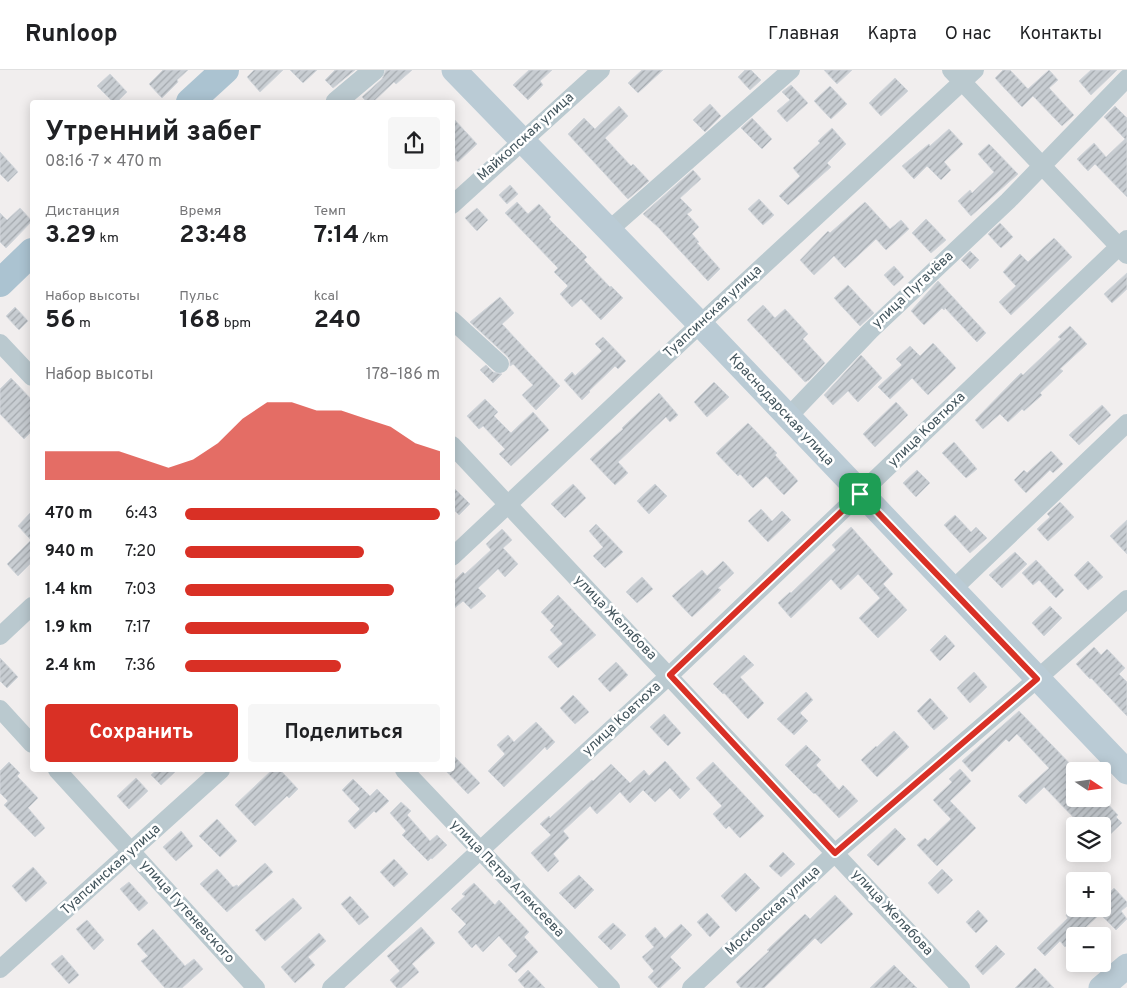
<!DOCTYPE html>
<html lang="ru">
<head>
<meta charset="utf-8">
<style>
	body { margin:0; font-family:Overpass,sans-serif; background:#f6f6f6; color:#202124; height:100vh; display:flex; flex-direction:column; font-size:19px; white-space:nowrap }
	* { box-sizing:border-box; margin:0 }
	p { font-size:16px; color:#757577 }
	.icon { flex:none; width:28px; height:28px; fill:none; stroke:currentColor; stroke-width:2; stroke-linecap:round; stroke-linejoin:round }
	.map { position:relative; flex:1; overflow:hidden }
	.drawer { position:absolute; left:30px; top:30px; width:425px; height:672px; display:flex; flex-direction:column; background:#fff; border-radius:5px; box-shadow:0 2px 12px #0003 }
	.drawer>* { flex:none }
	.needle { width:32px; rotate:103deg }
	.tools { position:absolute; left:1066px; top:692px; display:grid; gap:10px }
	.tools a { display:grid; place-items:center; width:45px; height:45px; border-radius:5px; background:#fff; box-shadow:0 2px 12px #0003; font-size:25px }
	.pin { position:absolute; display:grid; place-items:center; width:42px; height:42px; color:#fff; margin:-21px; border-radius:10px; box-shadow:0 2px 8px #0006 }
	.round { display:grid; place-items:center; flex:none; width:52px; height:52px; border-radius:5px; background:#f6f6f6 }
	.headline { display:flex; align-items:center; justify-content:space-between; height:85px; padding:0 15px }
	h1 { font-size:28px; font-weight:700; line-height:38px }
	.figures { display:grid; grid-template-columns:repeat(3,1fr); gap:8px; height:85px; padding:5px 15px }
	.figures div { display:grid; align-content:center }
	.figures b { font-size:25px; font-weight:700 }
	.figures small { font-size:14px; font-weight:400 }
	.figures p { font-size:14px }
	.chart { height:140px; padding:10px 15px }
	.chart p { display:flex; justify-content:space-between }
	.chart svg { width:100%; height:90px; margin-top:5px; fill:#d93025; opacity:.7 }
	.button { display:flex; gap:10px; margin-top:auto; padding:10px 15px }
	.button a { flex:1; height:58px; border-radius:5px; background:#d93025; color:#fff; font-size:20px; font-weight:700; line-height:58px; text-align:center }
	.button a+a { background:#f6f6f6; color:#202124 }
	ul { padding:0 15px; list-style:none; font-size:16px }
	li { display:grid; grid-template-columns:80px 60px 1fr; align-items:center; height:38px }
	li i { height:12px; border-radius:6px; background:#d93025 }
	header { display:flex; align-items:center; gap:30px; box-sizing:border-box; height:70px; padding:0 25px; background:#fff; border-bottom:1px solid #e0e0e0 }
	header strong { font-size:24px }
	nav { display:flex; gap:28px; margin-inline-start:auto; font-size:18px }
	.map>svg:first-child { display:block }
	.building { fill:url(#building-hatch); stroke:#d2d6db }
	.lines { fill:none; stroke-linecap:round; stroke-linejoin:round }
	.minor { stroke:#bac9cf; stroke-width:18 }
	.tertiary { stroke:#bac9cf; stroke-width:21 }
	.secondary { stroke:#bacbd5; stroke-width:25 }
	.primary { stroke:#abc3d1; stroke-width:28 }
	.route-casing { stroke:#fff; stroke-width:10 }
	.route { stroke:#d93025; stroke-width:6 }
	.labels { text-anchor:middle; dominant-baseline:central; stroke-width:5; stroke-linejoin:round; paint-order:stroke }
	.street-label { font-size:14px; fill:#44565e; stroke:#fff }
</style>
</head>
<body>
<header>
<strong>Runloop</strong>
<nav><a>Главная</a><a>Карта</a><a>О нас</a><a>Контакты</a></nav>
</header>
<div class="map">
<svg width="1127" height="918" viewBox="0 0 1127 918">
	<defs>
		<pattern id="building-hatch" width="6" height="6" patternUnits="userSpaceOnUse" patternTransform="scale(1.25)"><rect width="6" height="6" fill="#c8cdd2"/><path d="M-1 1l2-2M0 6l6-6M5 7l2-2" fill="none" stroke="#a4a9ae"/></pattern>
	</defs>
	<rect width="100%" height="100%" fill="#f1eeee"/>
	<path class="building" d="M163,0H188L177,10L178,12L162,28L149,14Z
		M254,0H283L260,22L247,7Z
		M290,0H317L303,13Z
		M335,0H355L333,18L325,10Z
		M386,0H412L396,14L394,12L373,32H367L362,27L382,9Z
		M529,0H552L540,11L543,15L528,30L513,15Z
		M642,0H663L638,23L628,13Z
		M745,0H751L761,10L750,20L738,7Z
		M824,0H852L837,14Z
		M1003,0H1010L1028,19L1049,0L1058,10L1049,18L1074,45L1062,56L1033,26L1022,37L995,8Z
		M1091,0H1117L1091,25L1079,11Z
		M110,4L127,22L117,32H113L97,16Z
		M895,8L908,21L881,46L869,33Z
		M791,15L808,33L787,52L777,41L790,30L782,22Z
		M830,16L847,34L831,49L814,31Z
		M710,34L721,46L705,62L693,50Z
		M619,36L628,46L605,68L631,96L633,94L649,111L628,129L568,64L584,48L595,59Z
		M1115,36L1127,48V127L1095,94L1088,101L1077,89L1094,73L1106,87L1125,69L1104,47Z
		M452,47L477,74L458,92L452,87Z
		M752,48L772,69L762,79L741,58Z
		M832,58L846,74L827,93L831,97L788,135L779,126L800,106L793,98L820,73L818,71Z
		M949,59L963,74L944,92L951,100L941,110L927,96L914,109L902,96L929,74L930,76Z
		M989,74L1018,104L971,146L958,131L970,120L972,123L994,102L978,84Z
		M0,82L18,102L8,112L0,104Z
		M693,100L701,109L680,128L692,140L687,144L699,157L692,164L699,172L697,173L720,199L708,211L658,157L643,144Z
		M510,115L518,124L507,134L499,125Z
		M759,129L774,145L763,155L748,139Z
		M517,132L528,144L539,134L551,147L549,149L587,187L584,190L610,217L611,216L623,228L601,250L581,229L572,237L560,224L568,216L554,202L558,198L505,143Z
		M865,132L890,159L901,150L909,159L886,180L876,169L845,198L834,186L814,205L800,190L828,161L830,163Z
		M20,138L32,151L6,178L0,172V143L7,150Z
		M477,138L488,150L477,161L465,148Z
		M926,149L946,170L931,183L912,163Z
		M1000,153L1013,167L1001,178L988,164Z
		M1054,168L1072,187L1011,245L999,232L1016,216L1003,202L1020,184L1028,192Z
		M970,181L979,190L970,199L961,190Z
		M894,196L904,207L894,216L884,205Z
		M1127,203V219L1112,233L1104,224Z
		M938,211L986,263L977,272L945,238L944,240L942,238L924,255L911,241Z
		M848,215L874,243L860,256L834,228Z
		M500,227L514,243L502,254L560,316L536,340L522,325L533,315L513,294L510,296V290L507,286L470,252Z
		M763,235L775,248L785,239L808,264L803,269L825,293L809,310L805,312L747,250Z
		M15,237L28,251L19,260L6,246Z
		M1070,256L1087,274L1060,299L1063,301L1040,323L1042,325L1024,341L1022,339L1008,352L1000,344L983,359L975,350L1021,303L1023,305L1061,269L1058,267Z
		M603,267L626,291L618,299L615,296L589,321L590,322L582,330L564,310L572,302L575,306L602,281L595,274Z
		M933,273L956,298L928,325L912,308L890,329L878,317L902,295L896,289L910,276L920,286Z
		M861,285L882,308L858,332L848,321L833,335L824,325Z
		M486,295L493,302L502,304L493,313L480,300Z
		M11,308L32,330V361L24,369L0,344V319Z
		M714,312L729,327L707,347L694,332Z
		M659,323L678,345L670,352L666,347L618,392L628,403L615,415L590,389L623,359L622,358Z
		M485,329L498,342L494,346L511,363L533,342L549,360L511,396L499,384L505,379L483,356L479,359L467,346Z
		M896,332L908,345L875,377L863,364Z
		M1102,335L1111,345L1079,375L1069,365Z
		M748,353L777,383L775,385L798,411L784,425L766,406L753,418L740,404L738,406L716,383Z
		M954,372L977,399L966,408L942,383Z
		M1051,381L1063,394L1053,403L1050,400L1026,423L1014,410L1024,400L1027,403Z
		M917,400L930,413L916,427L903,413Z
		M573,414L586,428L565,448L551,434Z
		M655,414L667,426L649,444L637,431Z
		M452,416L470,434L459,445L452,438Z
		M1060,432L1074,447L1048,471L1037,459L1050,447L1047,444Z
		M761,439L772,451L782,441L791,450L768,472L748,451Z
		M32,441V492L18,506L7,494L31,470L18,456Z
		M955,445L971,462L976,457L987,468L970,483L944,455Z
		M1127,450V484L1110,466Z
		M596,454L623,482L605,498L593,486L603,477L589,461Z
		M851,457L893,504L883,514L907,540L878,568L859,548L880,528L858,504L841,520L831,509L791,548L778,533L790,522L791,523L836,480L832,475Z
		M502,459L512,470L503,478L518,494L505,507L498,499L478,518L486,526L471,539L463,531L452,540V513L463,502L465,504L491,480L486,474Z
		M1015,482L1027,494L1002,518L989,505Z
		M1036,490L1064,520L1056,528L1039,510L1033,515L1022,503Z
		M723,491L734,503L718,518L721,520L692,547L672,526L702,500L707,506Z
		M1088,491L1103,507L1088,520L1074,505Z
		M642,507L653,519L637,533L626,522Z
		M558,525L596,565L558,598L548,587L563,574L550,560L554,556L541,542Z
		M1050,536L1062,548L1044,566L1032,553Z
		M945,565L955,576L940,591L930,580Z
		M1094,577L1101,585L1107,579L1125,598L1119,604L1127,612V646L1091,608L1090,609L1076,594Z
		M744,585L754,595L740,607L764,633L748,649L724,623L723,624L713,614Z
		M0,588L18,607L7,618L0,611Z
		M616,592L628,605L610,622L598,609Z
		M974,602L987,617L970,633L957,618Z
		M806,622L813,630L800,643L808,651L794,665L777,649Z
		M573,625L589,642L575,654L560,638Z
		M930,628L948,648L934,660L917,641Z
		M1019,641L1077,701H1075V729H1103L1118,745L1116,747L1122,753L1102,772V756H1082L1044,717L1026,734L1018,726L1049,698L1017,664L1009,672L1006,669L972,702L962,691Z
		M664,644L681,663L668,676L650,657Z
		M536,652L555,672L547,680L545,677L504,717L488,701L505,684L497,675L508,665L514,672Z
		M894,661L909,677L877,707L861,690L876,676L877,677Z
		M806,675L821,690L816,695L839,720L843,715L858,731L839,748L815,723L814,724L785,695Z
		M452,684L480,713L468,724L445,700H452Z
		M665,691L690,719L680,729L670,718L655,732L643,720L630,733L620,722L597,744L590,736L563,761L569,768L553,784L559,791L548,802L531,783L551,765L540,754L549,746L550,748L592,710L593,711L611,694L630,713L644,700L649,706Z
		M9,692L20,703L17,706L38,728L28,738L45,758L35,767L4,735L8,731L0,723V701Z
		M713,692L764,746L740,768L729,756L726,759L713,744L722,736L696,708Z
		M960,699L971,711L950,731L976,758L937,796L917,775L925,768L928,771L951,749L933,730L952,712L949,709Z
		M157,700H177L161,715L151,705Z
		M272,700H280L298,719L289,728L287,726L255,756L235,735Z
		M136,708L148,721L129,739L117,726Z
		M353,709L370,726L377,719L389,731L376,743L374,741L355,759L348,751L360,739L342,720Z
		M401,732L411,741L407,745L430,771L437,765L447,775L432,789L431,788L428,791L402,765L406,761L390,743Z
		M217,749L237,771L220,787L199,766Z
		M895,758L906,769L878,796L867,785Z
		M181,761L193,776L176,791L163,777Z
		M783,782L795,794L781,807L769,796Z
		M394,789L408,804L394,817L380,802Z
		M265,793L273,802L227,842L200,814L217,799L233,817L237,815L238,817Z
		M33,797L47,813L26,832L12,816Z
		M942,799L953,810L938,824L928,813Z
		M745,803L760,818L736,842L721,826Z
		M579,805L594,820L575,839L559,823Z
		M129,812L148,833L139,841L120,819Z
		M474,813L495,835L499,830L529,862L524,867L538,882L516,903L508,895L517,886L499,866L483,882L476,874L472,878L458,862L466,854L451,839L465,826L462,824Z
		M1114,818L1127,832V836L1121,841L1127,849L1116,860L1102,846V842L1065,877L1060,871L1045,886L1037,878L1068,848L1066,845L1072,839H1102V830Z
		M835,825L853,844L821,874L815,868L764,918H741L736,912L769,881L767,880L805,844L810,849Z
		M350,826L369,847L359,855L341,834Z
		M293,828L302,838L265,871L255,860Z
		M978,840L988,851L976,863L966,852Z
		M707,843L720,857L710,867L697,852Z
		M87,850L104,870L94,880L76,859Z
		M613,853L626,865L611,880L598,867Z
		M681,854L692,865L670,887L681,898L660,918H658L648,907L654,901L642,887L654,877L645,866L655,857L665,869Z
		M421,857L435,873L412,894L419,902L401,918H397L390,910L400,901L387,886Z
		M153,859L185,896L194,889L203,899L182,918H165L141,891L148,886L137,874Z
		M319,863L326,871L308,887L315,895L295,913L281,897Z
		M996,875L1005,884L983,905L975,896Z
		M62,885L79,905L69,914L51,894Z
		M894,895L917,918H870Z
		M1035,898L1054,918H1015Z
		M528,900L545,918H525L518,910Z"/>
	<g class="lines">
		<path class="minor" d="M951,0L1127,185
			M452,135L601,0
			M609,160L791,0
			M452,250L500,294
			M0,273L32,307
			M788,347L870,261L1008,131L1127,8
			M452,375L961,918
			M452,487L713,242L975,0
			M952,520L1127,353
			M0,566L32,536
			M0,639L32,674
			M57,700L256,918
			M404,700L611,918
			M0,899L221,700
			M331,918L670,605L1127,169
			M691,918L835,783L1037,609L1127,529"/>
		<path class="tertiary" d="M336,32L374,0"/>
		<path class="secondary" d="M454,0L700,254L1127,702
			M1101,918L1127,896"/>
		<path class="primary" d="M190,32L225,0
			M0,213L32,182"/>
	</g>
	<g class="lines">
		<defs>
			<path id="route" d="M860,424L1037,609L835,783L670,605Z"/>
		</defs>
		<use href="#route" class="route-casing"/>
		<use href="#route" class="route"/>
	</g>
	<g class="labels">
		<g class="street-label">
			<text transform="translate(526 67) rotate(-42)">Майкопская улица</text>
			<text transform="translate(913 220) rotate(-43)">улица Пугачёва</text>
			<text transform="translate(713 242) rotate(-43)">Туапсинская улица</text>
			<text transform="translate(781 340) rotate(47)">Краснодарская улица</text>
			<text transform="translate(927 360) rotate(-44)">улица Ковтюха</text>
			<text transform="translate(615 548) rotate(46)">улица Желябова</text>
			<text transform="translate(622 649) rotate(-43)">улица Ковтюха</text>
			<text transform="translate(111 800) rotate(-42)">Туапсинская улица</text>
			<text transform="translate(507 809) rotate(46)">улица Петра Алексеева</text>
			<text transform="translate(773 841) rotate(-43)">Московская улица</text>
			<text transform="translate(187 842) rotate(48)">улица Гутеневского</text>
			<text transform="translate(892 843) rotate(47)">улица Желябова</text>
		</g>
	</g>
</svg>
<div class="tools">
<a><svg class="needle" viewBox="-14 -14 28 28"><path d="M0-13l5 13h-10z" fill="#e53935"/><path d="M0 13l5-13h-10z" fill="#757577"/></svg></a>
<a><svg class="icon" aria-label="layers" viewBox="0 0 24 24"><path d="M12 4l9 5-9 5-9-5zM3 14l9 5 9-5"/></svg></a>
<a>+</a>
<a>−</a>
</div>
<div class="pin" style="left:860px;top:424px;background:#1e9e55"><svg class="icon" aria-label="arrive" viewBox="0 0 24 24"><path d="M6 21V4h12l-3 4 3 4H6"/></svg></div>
<section class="drawer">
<div class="headline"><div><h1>Утренний забег</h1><p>08:16 · 7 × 470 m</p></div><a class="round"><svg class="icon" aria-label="share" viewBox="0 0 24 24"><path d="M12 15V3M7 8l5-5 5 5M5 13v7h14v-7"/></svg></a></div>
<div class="figures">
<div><p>Дистанция</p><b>3.29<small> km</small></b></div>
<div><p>Время</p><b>23:48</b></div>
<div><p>Темп</p><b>7:14<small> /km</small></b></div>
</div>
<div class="figures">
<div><p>Набор высоты</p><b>56<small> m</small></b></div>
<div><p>Пульс</p><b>168<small> bpm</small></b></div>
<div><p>kcal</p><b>240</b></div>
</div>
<div class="chart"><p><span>Набор высоты</span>178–186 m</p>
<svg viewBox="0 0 160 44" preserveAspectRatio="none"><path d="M0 44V30L10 30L20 30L30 30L40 34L50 38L60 34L70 26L80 14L90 6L100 6L110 10L120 10L130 14L140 18L150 26L160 30V44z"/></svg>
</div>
<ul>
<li><b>470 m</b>6:43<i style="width:100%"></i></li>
<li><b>940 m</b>7:20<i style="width:70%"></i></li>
<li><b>1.4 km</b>7:03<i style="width:82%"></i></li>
<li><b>1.9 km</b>7:17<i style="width:72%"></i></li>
<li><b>2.4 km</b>7:36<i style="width:61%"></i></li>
</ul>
<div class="button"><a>Сохранить</a><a>Поделиться</a></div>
</section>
</div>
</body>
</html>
